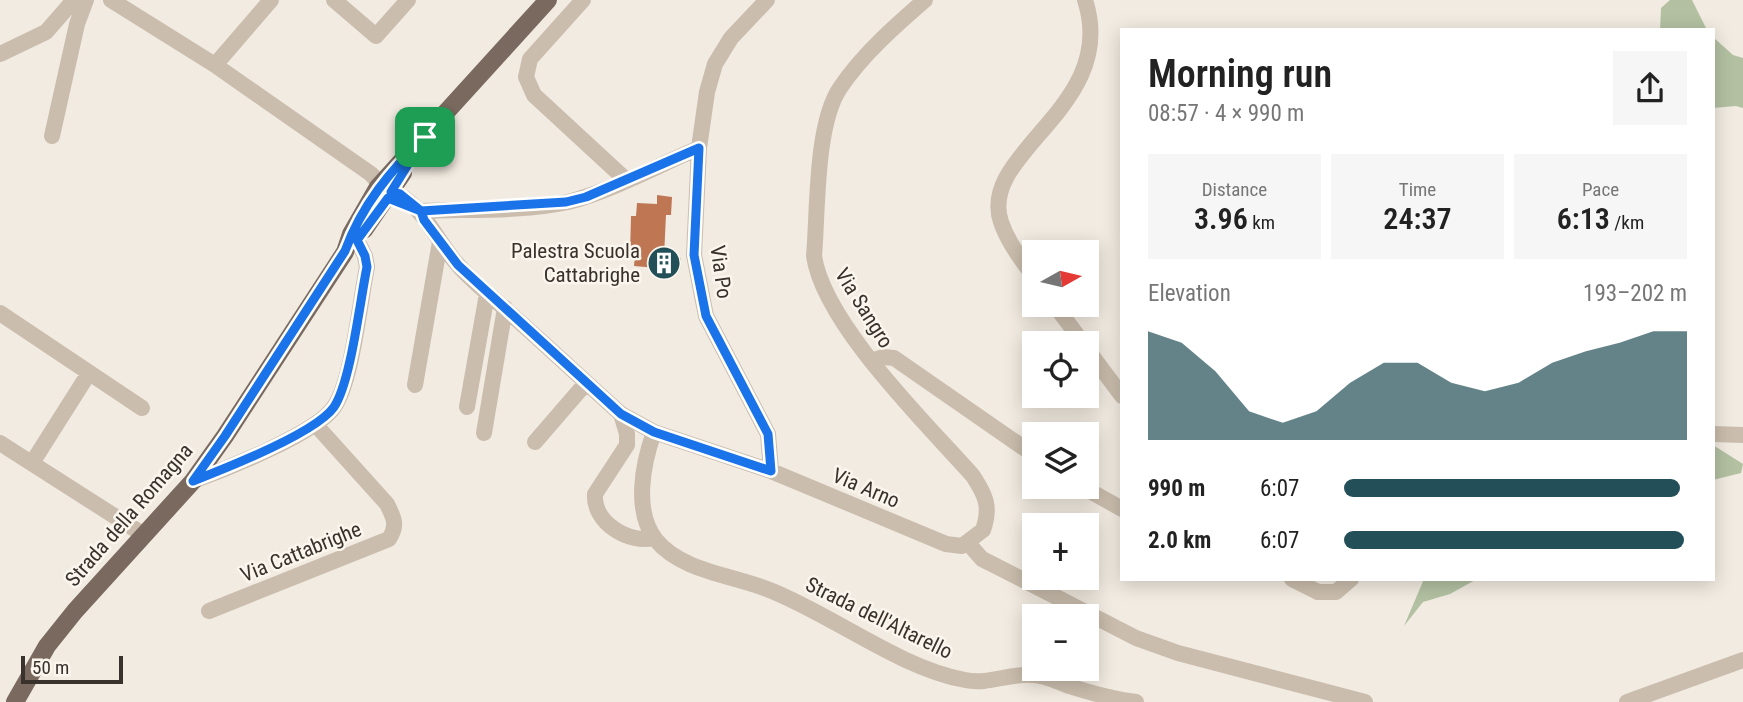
<!DOCTYPE html>
<html lang="en">
<head>
<meta charset="utf-8">
<style>
	body { margin:0; font-family:"Roboto Condensed",sans-serif; background:#f6f6f6; color:#222; height:100vh; display:flex; flex-direction:column; font-size:26px; white-space:nowrap }
	* { box-sizing:border-box; margin:0 }
	p { font-size:23px; color:#767676 }
	.icon { flex:none; width:38px; height:38px; fill:none; stroke:currentColor; stroke-width:2; stroke-linecap:round; stroke-linejoin:round }
	.map { position:relative; flex:1; overflow:hidden }
	.sheet { position:absolute; left:1120px; top:28px; width:595px; height:553px; display:flex; flex-direction:column; background:#fff; border-radius:0px; box-shadow:0 4px 18px #0003 }
	.sheet>* { flex:none }
	.needle { width:46px; rotate:82deg }
	.controls { position:absolute; left:1022px; top:240px; display:grid; gap:14px }
	.controls a { display:grid; place-items:center; width:77px; height:77px; border-radius:0px; background:#fff; box-shadow:0 4px 18px #0003; font-size:35px }
	.scale { position:absolute; left:21px; bottom:18px; width:102px; box-sizing:border-box; padding-left:7px; border:4px solid #39312b; border-top:0; font-size:19px; line-height:24px; white-space:nowrap; color:#39312b; -webkit-text-stroke:5px #faf5ed; paint-order:stroke }
	.pin { position:absolute; display:grid; place-items:center; width:60px; height:60px; color:#fff; margin:-30px; border-radius:14px; box-shadow:0 4px 10px #0006 }
	.round { display:grid; place-items:center; flex:none; width:74px; height:74px; border-radius:0px; background:#f6f6f6 }
	.head { display:flex; align-items:center; justify-content:space-between; height:119px; padding:0 28px }
	h1 { font-size:38px; font-weight:600; line-height:52px }
	.stats { display:grid; grid-template-columns:repeat(3,1fr); gap:10px; height:119px; padding:7px 28px }
	.stats div { display:grid; align-content:center; border-radius:0px; background:#f6f6f6; text-align:center }
	.stats b { font-size:30px; font-weight:600 }
	.stats small { font-size:19px; font-weight:400 }
	.stats p { font-size:19px }
	.chart { height:196px; padding:14px 28px }
	.chart p { display:flex; justify-content:space-between }
	.chart svg { width:100%; height:126px; margin-top:7px; fill:#235058; opacity:.7 }
	ul { padding:0 28px; list-style:none; font-size:23px }
	li { display:grid; grid-template-columns:112px 84px 1fr; align-items:center; height:52px }
	li i { height:18px; border-radius:9px; background:#235058 }
	.map>svg:first-child { display:block }
	.green { fill:#b3c1a2 }
	.building { fill:#be7653 }
	.lines { fill:none; stroke-linecap:round; stroke-linejoin:round }
	.street { stroke:#cabdad; stroke-width:16 }
	.primary { stroke:#79695e; stroke-width:18 }
	.route-casing { stroke:#fff; stroke-width:14 }
	.route { stroke:#1a73e8; stroke-width:9 }
	.labels { text-anchor:middle; dominant-baseline:central; stroke-width:5; stroke-linejoin:round; paint-order:stroke }
	.poi-label { font-size:21px; fill:#39312b; stroke:#faf5ed; text-anchor:end }
	.street-label { font-size:21px; fill:#39312b; stroke:#faf5ed }
</style>
</head>
<body>
<div class="map">
<svg width="1743" height="702" viewBox="0 0 1743 702">
	<rect width="100%" height="100%" fill="#f2ebe1"/>
	<path class="green" d="M1670,0H1692L1707,30H1660L1661,8Z
		M1713,37L1733,55L1743,58V108L1736,106L1713,108Z
		M1713,445L1743,464L1741,473L1713,480Z
		M1424,579H1477L1450,594L1423,602L1404,626Z"/>
	<path class="building" d="M657,195L672,197L671,215H666L664,256L681,258L680,270L634,266L635,255H630L631,216H636L637,203L657,204Z"/>
	<g class="lines">
		<path class="street" d="M111,0L215,65L371,174L381,185
			M334,0L376,36L408,0
			M583,0L530,59L526,77L534,95L625,179
			M767,0L731,38L715,64L707,92L699,148L694,255L706,316L768,434L771,471
			M0,54L46,32L74,0
			M215,65L271,0
			M52,136L77,24L86,0
			M391,192C420,199 437,242 458,265C472,281 489,294 505,309C544,343 582,379 621,414L654,432L771,471L946,544L962,546L983,530C991,507 986,496 973,476C927,424 824,324 814,256C818,212 815,125 840,88C862,55 895,26 925,0
			M421,211C469,209 521,212 568,202C609,192 659,165 699,148
			M1034,277C1022,260 1008,243 1001,222C977,152 1120,107 1085,0
			M1054,304L1083,343
			M0,313L142,408
			M1087,349L1122,396
			M871,361L883,357L894,358L1034,455
			M415,385L440,242
			M467,407L487,294
			M621,414L627,434V445L595,494C593,523 629,544 654,538
			M654,432C643,463 633,511 656,540C681,571 732,575 767,589C830,613 899,668 965,680C988,685 1010,673 1033,675C1045,675 1058,682 1069,686C1091,693 1113,699 1136,702
			M484,433L505,308
			M1713,434L1743,435
			M535,442L586,383
			M0,443L144,535
			M32,463L89,373
			M193,481C224,470 317,433 334,407C352,382 360,301 367,267L365,256L357,240
			M1081,486L1122,509
			M968,543L982,559L994,565L1136,638L1178,653L1365,702
			M1292,579L1318,592H1336L1351,579
			M209,611L389,539C398,525 394,518 387,504L315,424
			M1627,702L1743,660"/>
		<path class="primary" d="M364,230L403,173
			M15,702L47,646L75,611L193,481L225,436L345,252L351,234L378,187L548,0"/>
	</g>
	<g class="lines">
		<defs>
			<path id="route" d="M425,137C390,171 362,205 345,251L225,436L193,481C224,469 316,433 334,407C351,382 360,300 367,267L365,256L357,240L388,198L421,211L424,220L458,265L621,414L654,432L771,471L768,434L706,316L694,255L699,148L586,197L566,202L421,211L400,194L391,192L425,137"/>
		</defs>
		<use href="#route" class="route-casing"/>
		<use href="#route" class="route"/>
	</g>
	<defs>
		<symbol id="building-disc" viewBox="-11 -11 22 22"><circle r="9.5" fill="#235058" stroke="#faf5ed"/><path d="M-4-6H4V6H1V3H-1V6H-4ZM-2.5-4.3h1.7v1.8h-1.7ZM.8-4.3h1.7v1.8H.8ZM-2.5-1h1.7V.8h-1.7ZM.8-1h1.7V.8H.8Z" fill="#fff"/></symbol>
	</defs>
	<g fill-rule="evenodd">
		<use href="#building-disc" x="645" y="244" width="38" height="38"/>
	</g>
	<g class="labels">
		<g class="poi-label">
			<text x="640" y="251">Palestra Scuola<tspan x="640" dy="24">Cattabrighe</tspan></text>
		</g>
		<g class="street-label">
			<text transform="translate(721 272) rotate(82)">Via Po</text>
			<text transform="translate(864 308) rotate(58)">Via Sangro</text>
			<text transform="translate(866 488) rotate(23)">Via Arno</text>
			<text transform="translate(129 515) rotate(-49)">Strada della Romagna</text>
			<text transform="translate(301 552) rotate(-22)">Via Cattabrighe</text>
			<text transform="translate(879 618) rotate(26)">Strada dell'Altarello</text>
		</g>
	</g>
</svg>
<div class="controls">
<a><svg class="needle" viewBox="-14 -14 28 28"><path d="M0-13l5 13h-10z" fill="#e53935"/><path d="M0 13l5-13h-10z" fill="#767676"/></svg></a>
<a><svg class="icon" aria-label="locate" viewBox="0 0 24 24"><circle cx="12" cy="12" r="6"/><path d="M12 2v4M12 18v4M2 12h4M18 12h4"/></svg></a>
<a><svg class="icon" aria-label="layers" viewBox="0 0 24 24"><path d="M12 4l9 5-9 5-9-5zM3 14l9 5 9-5"/></svg></a>
<a>+</a>
<a>−</a>
</div>
<div class="scale">50 m</div>
<div class="pin" style="left:425px;top:137px;background:#1e9e55"><svg class="icon" aria-label="arrive" viewBox="0 0 24 24"><path d="M6 21V4h12l-3 4 3 4H6"/></svg></div>
<section class="sheet">
<div class="head"><div><h1>Morning run</h1><p>08:57 · 4 × 990 m</p></div><a class="round"><svg class="icon" aria-label="share" viewBox="0 0 24 24"><path d="M12 15V3M7 8l5-5 5 5M5 13v7h14v-7"/></svg></a></div>
<div class="stats">
<div><p>Distance</p><b>3.96<small> km</small></b></div>
<div><p>Time</p><b>24:37</b></div>
<div><p>Pace</p><b>6:13<small> /km</small></b></div>
</div>
<div class="chart"><p><span>Elevation</span>193–202 m</p>
<svg viewBox="0 0 160 44" preserveAspectRatio="none"><path d="M0 44V6L10 10L20 20L30 34L40 38L50 34L60 24L70 17L80 17L90 24L100 27L110 24L120 17L130 13L140 10L150 6L160 6V44z"/></svg>
</div>
<ul>
<li><b>990 m</b>6:07<i style="width:98%"></i></li>
<li><b>2.0 km</b>6:07<i style="width:99%"></i></li>
</ul>
</section>
</div>
</body>
</html>
